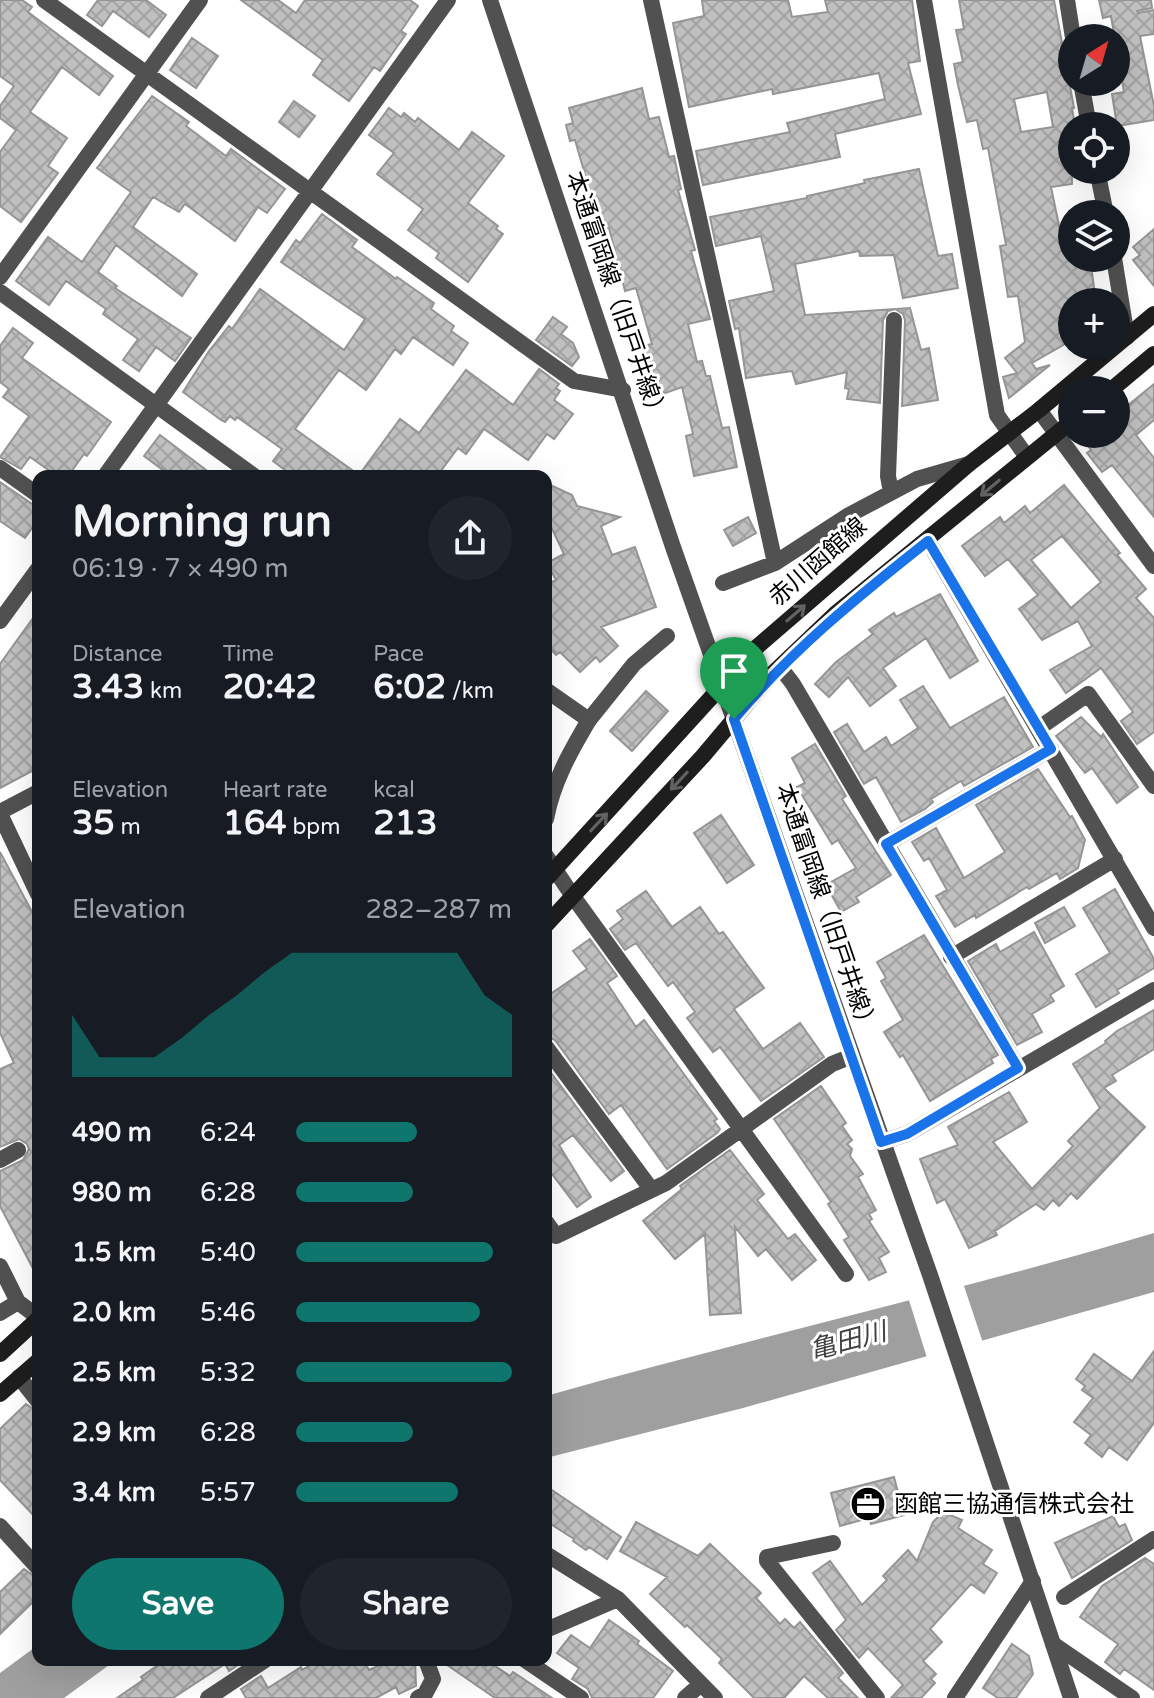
<!DOCTYPE html>
<html lang="en">
<head>
<meta charset="utf-8">
<style>
	body { margin:0; font-family:"Varela Round","Noto Sans JP",sans-serif; background:#20242c; color:#f1f3f6; height:100vh; display:flex; flex-direction:column; font-size:30px; white-space:nowrap }
	* { box-sizing:border-box; margin:0 }
	p { font-size:26px; color:#9ea1a6 }
	.icon { flex:none; width:44px; height:44px; fill:none; stroke:currentColor; stroke-width:2; stroke-linecap:round; stroke-linejoin:round }
	.map { position:relative; flex:1; overflow:hidden }
	.details { position:absolute; left:32px; top:470px; width:520px; height:1196px; display:flex; flex-direction:column; background:#171b24; border-radius:16px; box-shadow:0 8px 32px #0002 }
	.details>* { flex:none }
	.needle { width:52px; rotate:37deg }
	.controls { position:absolute; left:1058px; top:24px; display:grid; gap:16px }
	.controls a { display:grid; place-items:center; width:72px; height:72px; border-radius:50%; background:#171b24; box-shadow:0 8px 32px #0002; font-size:40px }
	.pin { position:absolute; display:grid; place-items:center; width:68px; height:68px; color:#fff; margin:-82px -34px; border-radius:50% 50% 50% 0; rotate:-45deg; box-shadow:0 0 8px #0007 }
	.pin .icon { rotate:45deg }
	.round { display:grid; place-items:center; flex:none; width:84px; height:84px; border-radius:42px; background:#20242c }
	.overview { display:flex; align-items:center; justify-content:space-between; height:136px; padding:0 40px }
	h1 { font-size:44px; font-weight:700; line-height:60px }
	.metrics { display:grid; grid-template-columns:repeat(3,1fr); gap:12px; height:136px; padding:8px 40px }
	.metrics div { display:grid; align-content:center }
	.metrics b { font-size:34px; font-weight:700 }
	.metrics small { font-size:22px; font-weight:400 }
	.metrics p { font-size:22px }
	.chart { height:224px; padding:16px 40px }
	.chart p { display:flex; justify-content:space-between }
	.chart svg { width:100%; height:144px; margin-top:8px; fill:#0f766e; opacity:.7 }
	.action { display:flex; gap:16px; margin-top:auto; padding:16px 40px }
	.action a { flex:1; height:92px; border-radius:48px; background:#0f766e; color:#fff; font-size:32px; font-weight:700; line-height:92px; text-align:center }
	.action a+a { background:#20242c; color:#f1f3f6 }
	ul { padding:0 40px; list-style:none; font-size:26px }
	li { display:grid; grid-template-columns:128px 96px 1fr; align-items:center; height:60px }
	li i { height:20px; border-radius:10px; background:#0f766e }
	.map>svg:first-child { display:block }
	.water { fill:#9f9f9f }
	.pier { fill:#fff }
	.building { fill:url(#building-cross-hatch); stroke:#959595; stroke-width:2; fill-rule:evenodd }
	.lines { fill:none; stroke-linecap:round; stroke-linejoin:round }
	.minor { stroke:#515151; stroke-width:16 }
	.tertiary { stroke:#515151; stroke-width:16 }
	.secondary { stroke:#1e1e1e; stroke-width:16 }
	.oneway { stroke:#626262 }
	.route-casing { stroke:#fff; stroke-width:16 }
	.route { stroke:#1a73e8; stroke-width:10 }
	.labels { text-anchor:middle; dominant-baseline:central; stroke-width:6; stroke-linejoin:round; paint-order:stroke }
	.street-label { font-size:24px; fill:#000; stroke:#fff }
	.poi-label { font-size:24px; fill:#000; stroke:#fff; text-anchor:start }
	.water-label { font-size:26px; font-style:italic; fill:#404040; stroke:#fff }
</style>
</head>
<body>
<div class="map">
<svg width="1154" height="1698" viewBox="0 0 1154 1698">
	<defs>
		<pattern id="building-cross-hatch" width="8" height="8" patternUnits="userSpaceOnUse" patternTransform="scale(2)"><rect width="8" height="8" fill="#c0c0c0"/><path d="M0 0l8 8M0 8l8-8" fill="none" stroke="#a3a3a3"/></pattern>
	</defs>
	<rect width="100%" height="100%" fill="#fff"/>
	<path class="water" d="M1154,1233V1292L743,1408L546,1458V1396C748,1339 953,1293 1154,1233Z
		M38,1645V1660H116L64,1698H0V1673Z"/>
	<path class="pier" d="M963,1283L984,1346L928,1361L908,1297Z"/>
	<path class="building" d="M0,0H22L32,7L28,12L113,76L99,95L62,67L30,112L67,138L48,166L58,173L21,222L0,206V152L16,130L0,118V106L14,86L0,76Z
		M98,0H146L166,15L149,37L113,11L102,26L87,15Z
		M241,0H278L296,13L305,0H410L418,6L401,31L406,34L380,71L374,67L349,101L313,75L323,60Z
		M702,0H788L792,17L828,12L825,0H912L920,61L908,63L921,114L835,134L840,157L703,185L696,151L790,132L787,123L885,99L879,73L773,94L772,89L689,107L673,23L704,16Z
		M959,0H1054L1074,108H1072L1075,126H1072V184L1051,187L1062,240L1072,239V258H1090L1096,302H1072V340L1032,363L1036,369L1050,365L1009,398L1003,377L1017,373L1005,358L1025,342L1018,296L1008,297L1000,246L1006,245L988,148L983,149L977,120L967,122L958,85L954,64L963,62L956,30L964,29ZM1047,92L1053,127L1021,132L1014,99Z
		M1099,0H1151L1152,8L1137,11L1138,13L1154,10V34L1140,36L1154,106V120L1117,126L1112,94L1124,92L1111,16L1103,18Z
		M192,38L218,56L196,88L170,70Z
		M642,88L649,119L659,117L669,157L674,156L681,189L678,190L695,250L691,251L710,319L688,324L697,362L702,361L706,376H710L722,428L729,427L737,467L694,476L686,436L693,434L682,387L657,396L642,346L652,344L636,288L625,291L609,228L601,230L575,140L570,141L566,125L573,123L569,108Z
		M152,96L189,122L186,126L226,156L231,149L285,189L267,213L258,207L235,241L185,204L179,212L153,197L133,227L197,274L182,296L116,245L98,272L117,286L115,288L191,338L175,361L156,347L139,371L123,360L138,339L103,314L106,309L66,281L49,305L16,281L48,237L82,262L131,192L97,168Z
		M294,101L315,116L299,137L279,122Z
		M389,108L401,117L404,113L415,122L418,118L459,150L472,132L504,156L468,203L498,226L496,229L503,234L468,282L436,258L439,253L408,230L423,209L377,174L394,153L369,135Z
		M919,169L938,256L952,254L958,288L903,298L894,255L860,256L859,251L795,264L805,315L910,308L921,350L929,348L938,400L902,406L905,320L903,314L895,309L888,311L883,320L880,403L847,399L849,389L845,388L847,372L796,384L792,371L746,378L739,328L735,329L729,301L774,291L761,236L716,246L710,217L807,198V196L865,183L864,180Z
		M322,214L357,240L352,247L396,279L397,277L434,303L431,309L454,326L451,331L468,343L453,365L413,337L401,354L395,349L366,390L339,370L295,429L359,475L400,419L419,433L466,370L513,405L539,369L559,384L556,388L560,391L554,400L573,414L554,439L547,434L528,460L484,429L466,454L458,448L437,476H293L273,461L282,449L237,417L235,420L230,416L225,422L221,420L183,392L209,351L229,326L232,329L260,289L344,350L365,319L281,262L296,240L300,243Z
		M1154,229V286L1133,260L1140,255L1133,247Z
		M553,317L567,327L561,334L573,343L579,357L572,366L536,340Z
		M13,328L33,343L22,358L111,422L87,456L84,454L68,476H57L30,457L21,469L0,457L29,416L3,397L9,389L0,382V346Z
		M1154,384V420L1136,435L1154,458V517L1112,465L1102,472L1087,453L1091,450L1085,442L1094,434H1116V415Z
		M160,435L214,476H171L144,456Z
		M0,482L38,508V520L25,538L0,521Z
		M546,483L572,495L577,506L620,517L601,526L612,555L635,547L656,607L601,627L618,646L600,662L596,657L580,672L560,652L556,655L546,644V585L556,580L547,563L564,554L546,516Z
		M1064,485L1120,553L1117,555L1146,589L1136,598L1154,618V732L1137,744L1121,721L1133,712L1101,668L1066,693L1050,670L1092,646L1078,621L1042,640L1019,609L1038,595L1008,559L985,576L962,546L1000,517L1004,523L1025,506L1030,513ZM1062,536L1101,582L1071,608L1031,560Z
		M748,517L756,533L733,546L724,530Z
		M940,594L978,661L950,678L926,638L883,668L896,686L870,706L848,677L829,697L815,684L836,662L873,634L869,630L894,613L896,617Z
		M38,611V768L0,788V664Z
		M923,686L950,728L1004,697L1033,747L964,786L961,781L931,799L933,802L925,809L901,822L876,777L864,784L834,732L847,724L864,752L886,737L891,746L918,728L900,700Z
		M646,691L668,711L632,751L610,731Z
		M1081,717L1101,737L1103,734L1138,787L1117,803L1092,768L1085,773L1056,736Z
		M815,744L846,796L842,799L891,875L856,897L859,902L841,912L826,885L856,868L838,840L832,844L797,787L805,783L792,758Z
		M1038,769L1070,817L1072,816L1085,840L1078,868L1060,879L1057,873L1029,889L1027,887L976,918L975,915L955,927L936,896L947,890L929,858L924,861L912,842L936,828L964,878L1005,852L976,805Z
		M721,815L754,865L727,883L694,833Z
		M0,852L38,923V1278L0,1206V1171L23,1160L29,1149L27,1144L19,1139L0,1147V1069L14,1063L0,1033Z
		M1115,889L1154,959V968L1117,990L1119,993L1096,1007L1076,974L1110,953L1083,908Z
		M646,891L672,927L700,907L719,934L723,932L764,988L734,1009L763,1049L800,1023L824,1057L761,1101L720,1047L713,1052L687,1018L695,1012L673,982L668,986L636,943L625,950L610,929L623,919L617,911Z
		M1064,907L1075,926L1045,943L1035,923Z
		M1034,932L1064,986L1050,995L1054,1001L1032,1014L1042,1032L1017,1045L968,961L996,944L1000,952Z
		M924,935L998,1055L991,1059L993,1063L930,1101L903,1055L900,1057L884,1032L903,1020L881,981L886,978L877,962Z
		M590,939L617,976L607,983L636,1027L644,1020L717,1119L714,1121L720,1129L717,1133L667,1169L621,1105L609,1114L555,1040L546,1036V997L587,969L573,951Z
		M1154,1010V1049L1112,1075L1116,1081L1104,1088L1145,1127L1077,1199L1071,1193L1059,1206L1053,1200L1044,1210L1036,1204L995,1231L997,1235L969,1248L945,1199L937,1203L920,1159L958,1145L948,1127L1009,1092L1027,1122L993,1142L1032,1189L1073,1146L1068,1141L1100,1108L1073,1064L1106,1043L1105,1041L1117,1031Z
		M546,1066L624,1171L611,1181L573,1135L559,1145L591,1197L577,1207L546,1166Z
		M821,1086L846,1123L842,1126L852,1140L847,1144L852,1149L850,1156L863,1174L858,1177L876,1210L869,1214L872,1219L869,1221L889,1252L879,1258L886,1272L869,1280L844,1240L849,1237L828,1204L831,1202L774,1119Z
		M730,1150L764,1194L757,1200L788,1239L795,1234L816,1260L792,1280L766,1249L758,1256L735,1227L741,1313L710,1315L705,1234L675,1259L643,1221L682,1189L680,1186Z
		M1154,1351V1423L1127,1460L1109,1447L1102,1457L1085,1443L1091,1435L1074,1422L1093,1398L1082,1390L1085,1386L1076,1379L1094,1354L1132,1381Z
		M26,1404L38,1412V1520L0,1480V1429Z
		M894,1477L904,1515L871,1524L869,1518L840,1526L831,1493Z
		M546,1486L621,1537L607,1559L589,1547L586,1550L573,1541L574,1539L546,1521Z
		M943,1512L962,1520L958,1528L992,1550L983,1564L997,1573L984,1593L971,1584L930,1629L942,1642L923,1661L936,1674L931,1679L935,1683L921,1698H891L903,1685L868,1648L859,1658L836,1630L846,1620L813,1573L830,1561L862,1605L887,1580L883,1576L908,1550L917,1561L933,1522Z
		M1113,1516L1119,1527L1125,1524L1132,1540L1072,1578L1055,1543Z
		M636,1522L698,1556L710,1544L761,1593L756,1598L780,1624L785,1619L794,1628L800,1622L843,1673L838,1678L858,1698H828L804,1676L784,1698H754L719,1663L722,1659L687,1625L685,1627L650,1594L667,1577L620,1551Z
		M1145,1558L1154,1564V1690L1124,1669L1120,1674L1105,1662L1118,1644L1080,1617L1102,1586Z
		M24,1569L38,1579V1597L0,1634V1592Z
		M609,1620L639,1641L637,1644L673,1671L653,1698H592L588,1689L572,1679L579,1668L557,1653L571,1635L590,1648Z
		M1012,1644L1029,1656L1033,1674L1016,1698H998L983,1688Z
		M165,1660H245L229,1671L225,1664L173,1698H117L143,1680L141,1677Z
		M319,1660H363L369,1670L392,1660H415L416,1686L399,1694L396,1687L376,1698H246L241,1689L261,1676L268,1688L301,1667L302,1670Z
		M440,1660H478L486,1666L489,1662L510,1676L513,1672L552,1698H495Z"/>
	<g class="lines">
		<path class="minor" d="M44,0L574,381L623,390
			M651,0L775,563
			M924,0L997,415L1027,457
			M1067,0L1073,38
			M1081,82L1089,126
			M1097,170L1106,214
			M1114,258L1127,337
			M0,277L200,0
			M1039,410L1154,566
			M0,468L38,495
			M105,476L448,0
			M891,492L888,476L894,320
			M928,541L1154,928
			M723,583L775,563L849,515L917,479L969,464
			M0,621L38,569
			M780,667L793,684L1018,1068
			M589,720L634,664L667,636
			M1039,728L1088,694L1154,786
			M0,812L38,792
			M0,814L38,894
			M886,844L1051,749
			M572,895L846,1274
			M951,957L1115,859
			M546,1047L651,1189
			M881,1142L907,1134L1154,990
			M0,1160L18,1150
			M546,1222L556,1236L666,1183L832,1064L852,1056
			M0,1266L18,1302
			M0,1313L18,1302L38,1317
			M19,1377L38,1401
			M0,1526L38,1568
			M833,1543L767,1557V1561L877,1698
			M546,1554L618,1599L715,1698
			M1064,1597L1154,1539
			M546,1630L618,1599
			M1053,1644L1132,1698
			M525,1660L581,1698
			M208,1698L265,1660
			M418,1698L425,1694L433,1679L426,1660
			M685,1698L701,1684
			M955,1698L1033,1581"/>
		<path class="tertiary" d="M490,0L673,547L930,1275L1071,1698
			M0,292L254,476
			M546,690L589,720C570,752 553,782 546,819
			M546,856L572,895"/>
		<path class="secondary" d="M1111,390L1154,354
			M546,879L758,646L969,464L1039,410L1154,314
			M546,925L703,756L772,674L835,614L1072,421
			M0,1354L38,1319
			M0,1394L38,1361"/>
	</g>
	<defs><path id="oneway-shaft" d="M-6 0H5M1.5-3L5.5 0L1.5 3" fill="none" stroke-width="1.6" stroke-linecap="round" stroke-linejoin="round" transform="scale(2)"/></defs>
	<g class="oneway">
		<use href="#oneway-shaft" transform="translate(990 488) rotate(140)"/>
		<use href="#oneway-shaft" transform="translate(796 613) rotate(-41)"/>
		<use href="#oneway-shaft" transform="translate(679 781) rotate(133)"/>
		<use href="#oneway-shaft" transform="translate(599 822) rotate(-47)"/>
	</g>
	<g class="lines">
		<defs>
			<path id="route" d="M928,541L1051,749L886,844L1018,1068L907,1134L881,1142L734,719C793,649 856,598 928,541Z"/>
		</defs>
		<use href="#route" class="route-casing"/>
		<use href="#route" class="route"/>
	</g>
	<defs>
		<symbol id="office-disc" viewBox="-11 -11 22 22"><circle r="9.5" fill="#000" stroke="#fff"/><path d="M-6-3h4V-5.5h4V-3h4V5H-6ZM-1-4.5V-3h2v-1.5ZM-6 0V1H6V0Z" fill="#fff"/></symbol>
	</defs>
	<g fill-rule="evenodd">
		<use href="#office-disc" x="848" y="1484" width="40" height="40"/>
	</g>
	<g class="labels">
		<g class="street-label">
			<text transform="translate(616 297) rotate(71)">本通富岡線（旧戸井線）</text>
			<text transform="translate(818 562) rotate(-41)">赤川函館線</text>
			<text transform="translate(826 909) rotate(71)">本通富岡線（旧戸井線）</text>
		</g>
		<g class="poi-label">
			<text x="894" y="1504">函館三協通信株式会社</text>
		</g>
		<g class="water-label">
			<text transform="translate(848 1341) rotate(-15)">亀田川</text>
		</g>
	</g>
</svg>
<div class="controls">
<a><svg class="needle" viewBox="-14 -14 28 28"><path d="M0-13l5 13h-10z" fill="#e53935"/><path d="M0 13l5-13h-10z" fill="#9ea1a6"/></svg></a>
<a><svg class="icon" aria-label="locate" viewBox="0 0 24 24"><circle cx="12" cy="12" r="6"/><path d="M12 2v4M12 18v4M2 12h4M18 12h4"/></svg></a>
<a><svg class="icon" aria-label="layers" viewBox="0 0 24 24"><path d="M12 4l9 5-9 5-9-5zM3 14l9 5 9-5"/></svg></a>
<a>+</a>
<a>−</a>
</div>
<div class="pin" style="left:734px;top:719px;background:#1e9e55"><svg class="icon" aria-label="arrive" viewBox="0 0 24 24"><path d="M6 21V4h12l-3 4 3 4H6"/></svg></div>
<section class="details">
<div class="overview"><div><h1>Morning run</h1><p>06:19 · 7 × 490 m</p></div><a class="round"><svg class="icon" aria-label="share" viewBox="0 0 24 24"><path d="M12 15V3M7 8l5-5 5 5M5 13v7h14v-7"/></svg></a></div>
<div class="metrics">
<div><p>Distance</p><b>3.43<small> km</small></b></div>
<div><p>Time</p><b>20:42</b></div>
<div><p>Pace</p><b>6:02<small> /km</small></b></div>
</div>
<div class="metrics">
<div><p>Elevation</p><b>35<small> m</small></b></div>
<div><p>Heart rate</p><b>164<small> bpm</small></b></div>
<div><p>kcal</p><b>213</b></div>
</div>
<div class="chart"><p><span>Elevation</span>282–287 m</p>
<svg viewBox="0 0 160 44" preserveAspectRatio="none"><path d="M0 44V25L10 38L20 38L30 38L40 32L50 25L60 19L70 12L80 6L90 6L100 6L110 6L120 6L130 6L140 6L150 19L160 25V44z"/></svg>
</div>
<ul>
<li><b>490 m</b>6:24<i style="width:56%"></i></li>
<li><b>980 m</b>6:28<i style="width:54%"></i></li>
<li><b>1.5 km</b>5:40<i style="width:91%"></i></li>
<li><b>2.0 km</b>5:46<i style="width:85%"></i></li>
<li><b>2.5 km</b>5:32<i style="width:100%"></i></li>
<li><b>2.9 km</b>6:28<i style="width:54%"></i></li>
<li><b>3.4 km</b>5:57<i style="width:75%"></i></li>
</ul>
<div class="action"><a>Save</a><a>Share</a></div>
</section>
</div>
</body>
</html>
